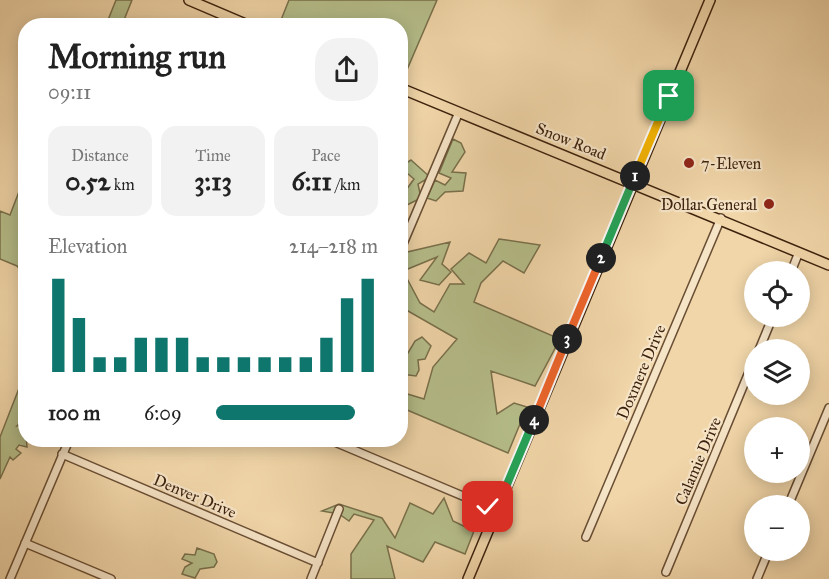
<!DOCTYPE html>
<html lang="en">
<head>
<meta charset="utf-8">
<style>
	body { margin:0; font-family:"IM FELL Great Primer",serif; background:#f2f2f2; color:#222; height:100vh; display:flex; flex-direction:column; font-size:22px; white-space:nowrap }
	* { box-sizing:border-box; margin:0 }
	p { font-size:20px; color:#767676 }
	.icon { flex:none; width:33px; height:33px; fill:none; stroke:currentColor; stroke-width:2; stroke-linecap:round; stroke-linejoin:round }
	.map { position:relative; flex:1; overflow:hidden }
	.sheet { position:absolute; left:18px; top:18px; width:390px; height:429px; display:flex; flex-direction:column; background:#fff; border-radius:24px; box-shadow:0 3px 15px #0003 }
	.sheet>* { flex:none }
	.tools { position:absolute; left:744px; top:261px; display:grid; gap:12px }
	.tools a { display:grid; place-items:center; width:66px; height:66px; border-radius:50%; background:#fff; box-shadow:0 3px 15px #0003; font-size:30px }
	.pin { position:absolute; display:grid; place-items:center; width:51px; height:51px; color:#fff; margin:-26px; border-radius:12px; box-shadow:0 3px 9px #0006 }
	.km { position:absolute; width:30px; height:30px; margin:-15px; border-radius:50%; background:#222; color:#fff; font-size:16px; line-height:30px; text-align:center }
	.round { display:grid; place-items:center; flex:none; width:63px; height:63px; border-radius:24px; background:#f2f2f2 }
	.summary { display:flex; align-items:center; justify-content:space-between; height:102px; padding:0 30px }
	h1 { font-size:33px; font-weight:800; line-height:45px }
	.stats { display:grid; grid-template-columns:repeat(3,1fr); gap:9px; height:102px; padding:6px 30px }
	.stats div { display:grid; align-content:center; border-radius:15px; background:#f2f2f2; text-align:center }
	.stats b { font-size:26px; font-weight:800 }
	.stats small { font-size:16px; font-weight:400 }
	.stats p { font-size:16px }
	.chart { height:168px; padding:12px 30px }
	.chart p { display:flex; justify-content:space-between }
	.chart svg { width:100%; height:108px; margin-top:6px; stroke:#0f766e; stroke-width:6 }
	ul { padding:0 30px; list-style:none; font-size:20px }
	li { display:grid; grid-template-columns:96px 72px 1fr; align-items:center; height:45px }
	li i { height:15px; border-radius:8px; background:#0f766e }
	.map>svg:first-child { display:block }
	.green { fill:#b6bf8b; stroke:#79704c; stroke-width:1.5 }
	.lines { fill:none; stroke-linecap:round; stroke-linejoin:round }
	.minor-casing { stroke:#694e34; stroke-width:10 }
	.major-casing { stroke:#3c210d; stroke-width:12 }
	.minor { stroke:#f6e4c7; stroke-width:7 }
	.major { stroke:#f1d6a9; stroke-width:9 }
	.split-1-casing { stroke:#fff; stroke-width:12 }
	.split-2-casing { stroke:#fff; stroke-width:12 }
	.split-3-casing { stroke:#fff; stroke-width:12 }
	.split-4-casing { stroke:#fff; stroke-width:12 }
	.split-5-casing { stroke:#fff; stroke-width:12 }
	.split-6-casing { stroke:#fff; stroke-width:12 }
	.split-1 { stroke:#f5b400; stroke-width:8 }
	.split-2 { stroke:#22a559; stroke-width:8 }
	.split-3 { stroke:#f0652b; stroke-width:8 }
	.split-4 { stroke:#f0652b; stroke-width:8 }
	.split-5 { stroke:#22a559; stroke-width:8 }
	.split-6 { stroke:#f5b400; stroke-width:8 }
	.poi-dot { fill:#8f2418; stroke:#f6e4c7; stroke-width:2 }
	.labels { text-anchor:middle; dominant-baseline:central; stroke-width:4.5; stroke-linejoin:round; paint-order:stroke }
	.street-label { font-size:16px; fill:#3c210d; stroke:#f6e4c7 }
	.poi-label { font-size:16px; fill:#3c210d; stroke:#f6e4c7; text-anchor:start }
</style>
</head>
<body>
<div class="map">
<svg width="829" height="579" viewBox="0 0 829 579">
	<rect width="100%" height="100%" fill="#f1d6a9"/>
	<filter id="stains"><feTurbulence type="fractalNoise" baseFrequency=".00333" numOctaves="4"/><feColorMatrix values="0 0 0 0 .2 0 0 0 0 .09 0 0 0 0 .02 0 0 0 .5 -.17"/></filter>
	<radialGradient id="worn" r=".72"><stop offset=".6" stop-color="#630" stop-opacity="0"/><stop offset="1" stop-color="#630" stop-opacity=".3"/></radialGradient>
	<path class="green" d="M116,0H132L122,25H106Z
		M289,0H437L403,79L401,78L400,26L279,25Z
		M453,139L461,143L465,152L452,172L466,173L463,191L445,192L436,201L427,198L435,180L445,185L451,178L439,173Z
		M411,160L430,177L418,184L421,198L407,205L401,197L414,179L400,167Z
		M25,176V275L17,266L0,259V211L10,215Z
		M499,239L540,245L524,273L503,261L481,283L474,302L560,339L535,386L491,371L497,414L514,403L527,407L508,453L400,407L401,392L424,399L433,367L457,339L401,307L400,259L403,253L450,242L442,264L451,272L439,285L420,280L437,257L403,271L420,303L434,312L450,284H464L451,269L469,253L486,263Z
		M422,337L431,346L425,359L418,360L419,370L416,376L401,374V349L408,353L415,341Z
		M25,373L23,389L25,390V413L19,415L21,421L17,426L25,424L27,447L19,445L16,449L21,453L13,460L10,457L0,479V437Z
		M444,498L453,521L474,531L465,554L435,542L423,562L387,546L395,579H351V554L374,520L354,514L349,521L339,514L322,511L339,504L382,518L395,538L410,503L433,514Z
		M197,548L214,554L217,562L214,567L200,569L195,578L182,574L185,567L192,563L182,559L185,554L195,555Z"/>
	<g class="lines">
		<defs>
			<path id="minor" d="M400,251L459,112
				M791,272L799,252
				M759,350L773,316
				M330,440L496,510
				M62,454L318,563
				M788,506L829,408
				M586,537L721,218
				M25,543L111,579
				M666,572L754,360
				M10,579L69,440
				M311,579L339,509
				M757,579L769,550"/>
			<path id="major" d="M189,0L250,26
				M400,88L829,265
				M468,579L710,0"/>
		</defs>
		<use href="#minor" class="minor-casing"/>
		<use href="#major" class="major-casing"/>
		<use href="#minor" class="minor"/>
		<use href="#major" class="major"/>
	</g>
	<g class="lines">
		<defs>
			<path id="split-1" d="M635,176L669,96"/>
			<path id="split-2" d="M601,258L635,176"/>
			<path id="split-3" d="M567,339L601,258"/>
			<path id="split-4" d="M534,420L567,339"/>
			<path id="split-5" d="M500,501L534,420"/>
			<path id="split-6" d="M488,507L496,510L500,501"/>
		</defs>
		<use href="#split-1" class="split-1-casing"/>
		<use href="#split-2" class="split-2-casing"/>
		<use href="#split-3" class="split-3-casing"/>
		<use href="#split-4" class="split-4-casing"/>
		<use href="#split-5" class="split-5-casing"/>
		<use href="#split-6" class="split-6-casing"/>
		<use href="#split-1" class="split-1"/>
		<use href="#split-2" class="split-2"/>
		<use href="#split-3" class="split-3"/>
		<use href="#split-4" class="split-4"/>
		<use href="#split-5" class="split-5"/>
		<use href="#split-6" class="split-6"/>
	</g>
	<g class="poi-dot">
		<circle cx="689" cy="163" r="6"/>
		<circle cx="769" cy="204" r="6"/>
	</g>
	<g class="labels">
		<g class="street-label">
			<text transform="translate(571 141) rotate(22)">Snow Road</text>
			<text transform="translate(641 372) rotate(-67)">Doxmere Drive</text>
			<text transform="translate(698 461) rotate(-67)">Calamie Drive</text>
			<text transform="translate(195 496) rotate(23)">Denver Drive</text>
		</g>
		<g class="poi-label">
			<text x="701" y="163">7-Eleven</text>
			<text x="757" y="204" text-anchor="end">Dollar General</text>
		</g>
	</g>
	<rect width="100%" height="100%" filter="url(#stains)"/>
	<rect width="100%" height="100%" fill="url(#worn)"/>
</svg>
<div class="tools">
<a><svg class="icon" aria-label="locate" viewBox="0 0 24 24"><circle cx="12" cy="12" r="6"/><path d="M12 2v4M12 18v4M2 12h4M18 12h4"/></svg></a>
<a><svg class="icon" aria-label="layers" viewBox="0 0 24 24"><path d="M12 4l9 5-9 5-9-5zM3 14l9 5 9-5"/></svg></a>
<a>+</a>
<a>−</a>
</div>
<div class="pin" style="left:669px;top:96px;background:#1e9e55"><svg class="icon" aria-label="arrive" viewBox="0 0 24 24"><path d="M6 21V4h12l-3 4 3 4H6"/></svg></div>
<div class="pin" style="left:488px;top:507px;background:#d93025"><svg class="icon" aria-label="check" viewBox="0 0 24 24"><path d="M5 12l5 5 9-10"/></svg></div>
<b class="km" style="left:635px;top:176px">1</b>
<b class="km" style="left:601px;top:258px">2</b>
<b class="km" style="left:567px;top:339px">3</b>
<b class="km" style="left:534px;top:420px">4</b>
<section class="sheet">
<div class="summary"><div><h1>Morning run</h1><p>09:11</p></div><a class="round"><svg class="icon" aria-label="share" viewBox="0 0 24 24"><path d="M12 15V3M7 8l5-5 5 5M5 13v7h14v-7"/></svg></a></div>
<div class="stats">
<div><p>Distance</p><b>0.52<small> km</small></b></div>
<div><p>Time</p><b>3:13</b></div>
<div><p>Pace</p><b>6:11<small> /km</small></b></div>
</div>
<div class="chart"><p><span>Elevation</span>214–218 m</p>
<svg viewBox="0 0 160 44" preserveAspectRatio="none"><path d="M5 44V6M15 44V22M25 44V38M35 44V38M45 44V30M55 44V30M65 44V30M75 44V38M85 44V38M95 44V38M105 44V38M115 44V38M125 44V38M135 44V30M145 44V14M155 44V6"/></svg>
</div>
<ul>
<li><b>100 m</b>6:09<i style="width:86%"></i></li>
</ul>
</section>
</div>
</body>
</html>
